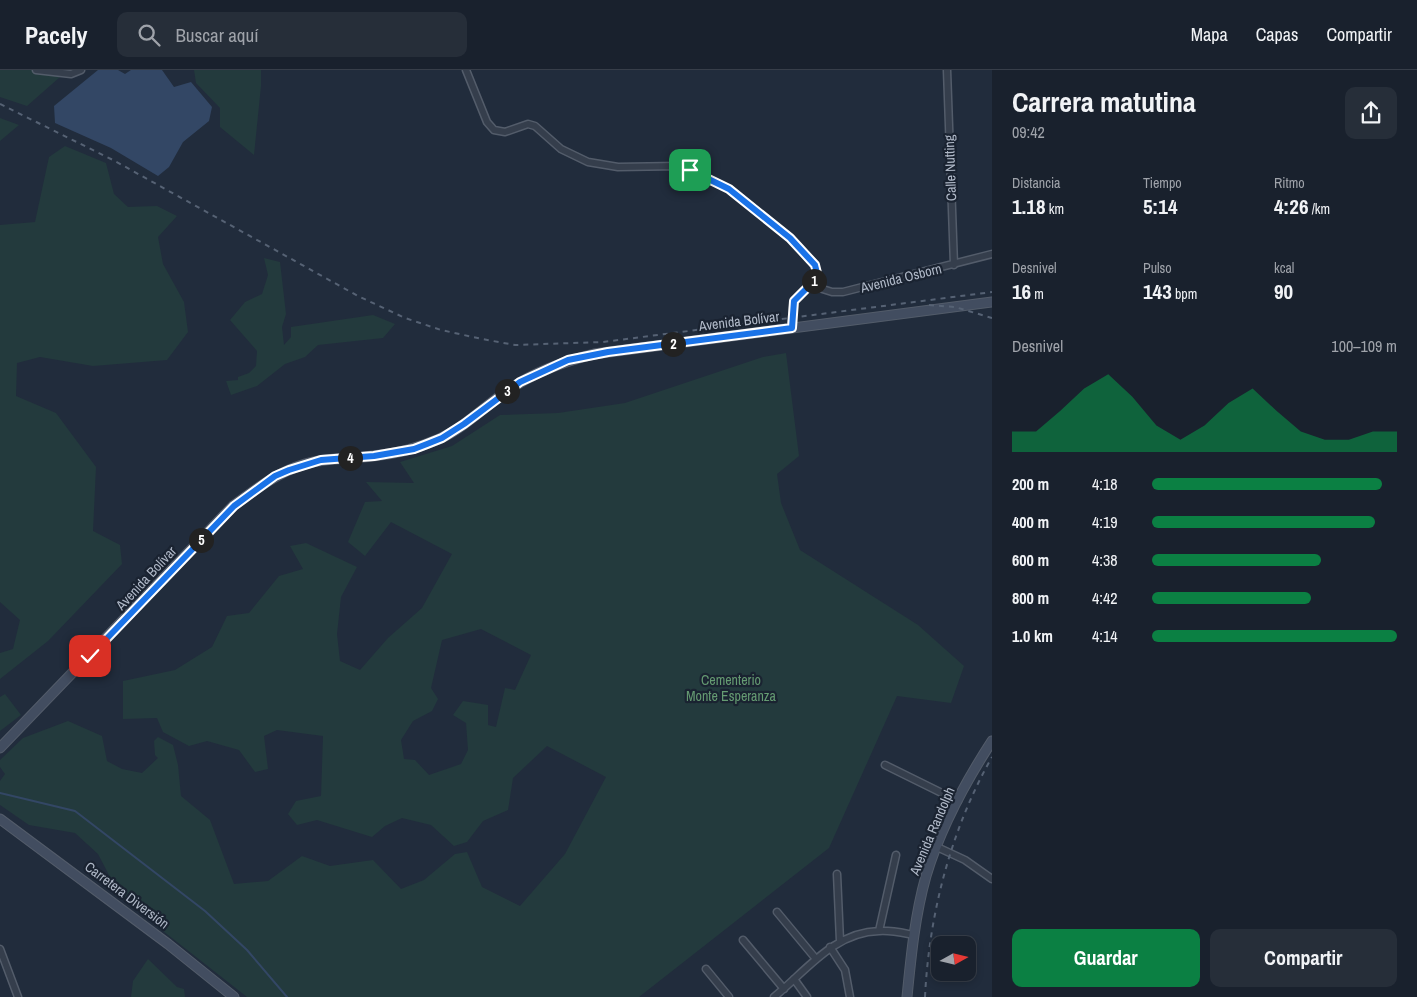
<!DOCTYPE html>
<html lang="es">
<head>
<meta charset="utf-8">
<style>
	body { margin:0; font-family:"Archivo Narrow",sans-serif; background:#262e39; color:#f1f3f6; height:100vh; display:flex; flex-direction:column; font-size:19px; white-space:nowrap }
	* { box-sizing:border-box; margin:0 }
	p { font-size:16px; color:#9fa3aa }
	.icon { flex:none; width:28px; height:28px; fill:none; stroke:currentColor; stroke-width:2; stroke-linecap:round; stroke-linejoin:round }
	.map { position:relative; flex:1; overflow:hidden }
	.panel { display:flex; flex-direction:column; background:#19212d; width:425px }
	.panel>* { flex:none }
	.needle { width:32px; rotate:82deg }
	.buttons { position:absolute; left:931px; top:866px; display:grid; gap:10px }
	.buttons a { display:grid; place-items:center; width:45px; height:45px; border-radius:10px; background:#19212d; box-shadow:0 2px 8px #0003,0 0 0 1px #373e49; font-size:25px }
	.pin { position:absolute; display:grid; place-items:center; width:42px; height:42px; color:#fff; margin:-21px; border-radius:10px; box-shadow:0 2px 8px #0006 }
	.km { position:absolute; width:25px; height:25px; margin:-12px; border-radius:50%; background:#222; color:#fff; font-size:14px; line-height:25px; text-align:center }
	.round { display:grid; place-items:center; flex:none; width:52px; height:52px; border-radius:10px; background:#262e39 }
	.overview { display:flex; align-items:center; justify-content:space-between; height:85px; padding:0 20px }
	h1 { font-size:28px; font-weight:700; line-height:38px }
	.figures { display:grid; grid-template-columns:repeat(3,1fr); gap:8px; height:85px; padding:5px 20px }
	.figures div { display:grid; align-content:center }
	.figures b { font-size:21px; font-weight:700 }
	.figures small { font-size:14px; font-weight:400 }
	.figures p { font-size:14px }
	.chart { height:140px; padding:10px 20px }
	.chart p { display:flex; justify-content:space-between }
	.chart svg { width:100%; height:90px; margin-top:5px; fill:#0b8043; opacity:.7 }
	.action { display:flex; gap:10px; margin-top:auto; padding:10px 20px }
	.action a { flex:1; height:58px; border-radius:10px; background:#0b8043; color:#fff; font-size:20px; font-weight:700; line-height:58px; text-align:center }
	.action a+a { background:#262e39; color:#f1f3f6 }
	ul { padding:0 20px; list-style:none; font-size:16px }
	li { display:grid; grid-template-columns:80px 60px 1fr; align-items:center; height:38px }
	li i { height:12px; border-radius:6px; background:#0b8043 }
	header { display:flex; align-items:center; gap:30px; box-sizing:border-box; height:70px; padding:0 25px; background:#19212d; border-bottom:1px solid #373e49 }
	header strong { font-size:24px }
	nav { display:flex; gap:28px; margin-inline-start:auto; font-size:18px }
	.search { width:350px; height:45px; background:#262e39; display:flex; align-items:center; gap:12px; box-sizing:border-box; padding:0 18px; border-radius:10px; color:#9fa3aa; font-size:19px }
	main { display:flex; flex:1; min-height:0 }
	.map>svg:first-child { display:block }
	.green { fill:#233a3d; fill-rule:evenodd }
	.water { fill:#334765 }
	.lines { fill:none; stroke-linecap:round; stroke-linejoin:round }
	.stream { stroke:#334765; stroke-width:2 }
	.street-casing { stroke:#535c6a; stroke-width:9 }
	.secondary-casing { stroke:#535c6a; stroke-width:11 }
	.street { stroke:#353e4c; stroke-width:6 }
	.secondary { stroke:#424d60; stroke-width:9 }
	.rail { stroke:#566274; stroke-width:2; stroke-dasharray:5 5; stroke-linecap:butt }
	.route-casing { stroke:#fff; stroke-width:10 }
	.route { stroke:#1a73e8; stroke-width:6 }
	.labels { text-anchor:middle; dominant-baseline:central; stroke-width:4.5; stroke-linejoin:round; paint-order:stroke }
	.street-label { font-size:14px; fill:#b0b9c8; stroke:#1a2331 }
	.park-label { font-size:14px; fill:#659b72; stroke:#1a2331 }
</style>
</head>
<body>
<header>
<strong>Pacely</strong>
<div class="search"><svg class="icon" aria-label="search" viewBox="0 0 24 24"><circle cx="10" cy="10" r="6"/><path d="M15 15l6 6"/></svg>Buscar aquí</div>
<nav><a>Mapa</a><a>Capas</a><a>Compartir</a></nav>
</header>
<main>
<div class="map">
<svg width="992" height="927" viewBox="0 0 992 927">
	<rect width="100%" height="100%" fill="#212c3c"/>
	<path class="green" d="M0,0H68L27,36L0,27Z
		M194,0H261V16L254,85L220,57V38L196,13Z
		M0,48L19,55L0,71Z
		M65,76L106,93L114,124L128,137L157,136L177,146L158,167L163,194L184,232L188,262L167,290L93,296L40,287L17,293L16,326L56,343L96,397L93,461L120,475L122,494L48,571L0,609V583L13,579L20,550L0,532V155L35,152L49,87Z
		M264,188L280,192L286,244L282,257L284,275L291,267V257L373,245L395,254L383,268L318,275L305,287L285,294L257,316L231,325L226,311L238,310V307L249,303L256,296L257,281L230,250L245,232L262,224L268,205Z
		M786,283L799,386L777,404L781,433L800,480L918,555L964,596L951,633L897,626L829,778L639,927H247L121,828L98,784L75,763L29,755L0,735V711L5,704L0,697V690L23,668L68,651L102,666L107,691L122,699L142,703L158,688L155,685L154,671L158,667L173,675L178,695L181,726L210,750L234,814L268,811L302,786L330,796L373,790L401,819L424,810L455,784L467,782L482,817L520,836L565,784L606,707L547,676L513,708L508,740L483,751L467,772L454,776L431,755L402,748L385,756L372,767L317,750L297,755L288,744L296,731L321,726L323,666L277,660L264,666L268,699L255,702L239,680L207,671L189,676L163,662L157,648L123,649V611L175,600L212,577L227,546L249,543L279,506L303,499L290,476L306,473L357,497L341,527L337,564L340,591L360,600L388,568L422,538L452,484L391,452L365,486L348,472L365,432L382,431L366,412L414,413L400,392L452,376L500,345L558,343L625,333L763,287ZM481,559L531,585L515,620L505,618L496,657L488,655V635L463,631L453,645L466,653L468,680L461,694L429,705L415,690L404,689L401,670L413,651L432,641L438,629L431,618L442,570Z
		M5,624L21,645L0,661V627Z
		M148,889L177,917L184,919L185,927H131L133,911Z"/>
	<path class="water" d="M98,0H118L125,4L131,0H162L174,17L191,12L212,37L209,51L183,72L169,97L158,106L111,78L55,53L54,36Z"/>
	<g class="lines">
		<path class="stream" d="M0,723L75,741L205,841L247,880L287,927"/>
		<defs>
			<path id="street" d="M36,0L71,4L81,0
				M466,0L487,52L494,60L505,62L528,54L535,56L561,79L588,92L618,97L678,96L690,100L729,119L790,168L815,195L817,203L815,210L794,231L791,258
				M947,0L954,195
				M810,215L832,222H843L992,184
				M885,695L958,731
				M937,777L965,790L992,809
				M837,804L840,871
				M777,842L816,889
				M879,861L896,785
				M743,870L784,919
				M830,877L845,900L850,927
				M0,879L18,927
				M706,899L729,927
				M794,909L807,927
				M774,927C806,901 834,862 879,861C890,860 903,863 914,865"/>
			<path id="secondary" d="M0,678L233,436C256,419 278,402 305,394C327,387 351,389 373,386C396,384 418,378 439,369C464,358 485,336 507,321C534,302 563,292 594,284L992,232
				M0,749L168,874L234,927
				M907,927C911,886 915,845 926,806C940,759 966,711 992,671"/>
		</defs>
		<use href="#street" class="street-casing"/>
		<use href="#secondary" class="secondary-casing"/>
		<use href="#street" class="street"/>
		<use href="#secondary" class="secondary"/>
		<path class="rail" d="M0,34L113,90L358,226L405,248L441,260L482,269L515,275L603,272L992,222
			M929,235L955,237L992,248
			M925,927C929,844 951,759 992,687"/>
	</g>
	<g class="lines">
		<defs>
			<path id="route" d="M90,586L234,436L275,406L289,400L321,390L374,386L414,379L427,374L442,368L464,354L520,312L568,290L608,282L792,258L794,231L815,210L817,203L815,195L790,168L729,119L690,100"/>
		</defs>
		<use href="#route" class="route-casing"/>
		<use href="#route" class="route"/>
	</g>
	<g class="labels">
		<g class="street-label">
			<text transform="translate(950 98) rotate(-92)">Calle Nutting</text>
			<text transform="translate(901 208) rotate(-14)">Avenida Osborn</text>
			<text transform="translate(739 251) rotate(-7)">Avenida Bolívar</text>
			<text transform="translate(146 508) rotate(-47)">Avenida Bolívar</text>
			<text transform="translate(932 761) rotate(-67)">Avenida Randolph</text>
			<text transform="translate(127 825) rotate(37)">Carretera Diversión</text>
		</g>
		<g class="park-label">
			<text x="731" y="610">Cementerio<tspan x="731" dy="16">Monte Esperanza</tspan></text>
		</g>
	</g>
</svg>
<div class="buttons">
<a><svg class="needle" viewBox="-14 -14 28 28"><path d="M0-13l5 13h-10z" fill="#e53935"/><path d="M0 13l5-13h-10z" fill="#9fa3aa"/></svg></a>
</div>
<div class="pin" style="left:690px;top:100px;background:#1e9e55"><svg class="icon" aria-label="arrive" viewBox="0 0 24 24"><path d="M6 21V4h12l-3 4 3 4H6"/></svg></div>
<div class="pin" style="left:90px;top:586px;background:#d93025"><svg class="icon" aria-label="check" viewBox="0 0 24 24"><path d="M5 12l5 5 9-10"/></svg></div>
<b class="km" style="left:814px;top:211px">1</b>
<b class="km" style="left:673px;top:274px">2</b>
<b class="km" style="left:507px;top:321px">3</b>
<b class="km" style="left:350px;top:388px">4</b>
<b class="km" style="left:201px;top:470px">5</b>
</div>
<section class="panel">
<div class="overview"><div><h1>Carrera matutina</h1><p>09:42</p></div><a class="round"><svg class="icon" aria-label="share" viewBox="0 0 24 24"><path d="M12 15V3M7 8l5-5 5 5M5 13v7h14v-7"/></svg></a></div>
<div class="figures">
<div><p>Distancia</p><b>1.18<small> km</small></b></div>
<div><p>Tiempo</p><b>5:14</b></div>
<div><p>Ritmo</p><b>4:26<small> /km</small></b></div>
</div>
<div class="figures">
<div><p>Desnivel</p><b>16<small> m</small></b></div>
<div><p>Pulso</p><b>143<small> bpm</small></b></div>
<div><p>kcal</p><b>90</b></div>
</div>
<div class="chart"><p><span>Desnivel</span>100–109 m</p>
<svg viewBox="0 0 160 44" preserveAspectRatio="none"><path d="M0 44V34L10 34L20 24L30 13L40 6L50 17L60 31L70 38L80 31L90 20L100 13L110 24L120 34L130 38L140 38L150 34L160 34V44z"/></svg>
</div>
<ul>
<li><b>200 m</b>4:18<i style="width:94%"></i></li>
<li><b>400 m</b>4:19<i style="width:91%"></i></li>
<li><b>600 m</b>4:38<i style="width:69%"></i></li>
<li><b>800 m</b>4:42<i style="width:65%"></i></li>
<li><b>1.0 km</b>4:14<i style="width:100%"></i></li>
</ul>
<div class="action"><a>Guardar</a><a>Compartir</a></div>
</section>
</main>
</body>
</html>
